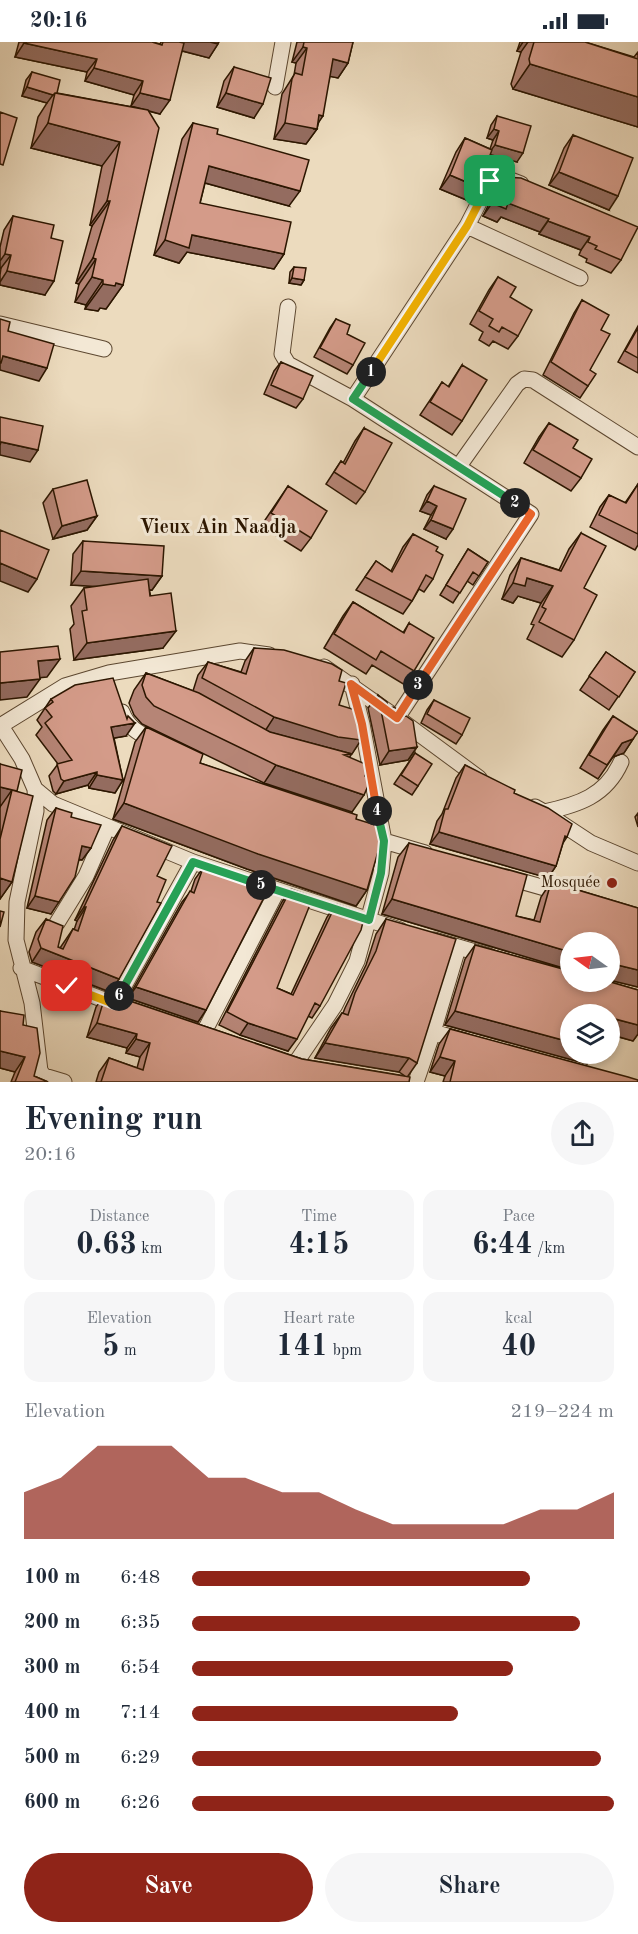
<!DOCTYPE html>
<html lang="en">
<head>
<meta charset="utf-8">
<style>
	body { margin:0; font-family:"Old Standard TT",serif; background:#f6f6f7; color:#1f2937; height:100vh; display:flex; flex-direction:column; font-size:22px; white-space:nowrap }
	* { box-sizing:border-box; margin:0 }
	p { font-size:20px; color:#747a83 }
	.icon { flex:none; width:33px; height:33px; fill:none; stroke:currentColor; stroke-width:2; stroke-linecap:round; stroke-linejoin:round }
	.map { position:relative; height:1040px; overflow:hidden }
	.side { display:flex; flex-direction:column; background:#fff; flex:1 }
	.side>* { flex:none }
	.needle { width:39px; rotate:284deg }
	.tools { position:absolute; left:560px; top:890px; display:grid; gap:12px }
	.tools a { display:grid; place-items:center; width:60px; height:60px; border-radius:50%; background:#fff; box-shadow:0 3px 9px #0003; font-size:30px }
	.pin { position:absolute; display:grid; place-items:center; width:51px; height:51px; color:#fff; margin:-26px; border-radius:12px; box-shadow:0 3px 9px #0006 }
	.km { position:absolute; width:30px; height:30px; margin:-15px; border-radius:50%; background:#222; color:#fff; font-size:16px; line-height:30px; text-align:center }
	.round { display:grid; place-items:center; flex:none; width:63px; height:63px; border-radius:32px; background:#f6f6f7 }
	.head { display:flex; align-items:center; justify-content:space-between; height:102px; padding:0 24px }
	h1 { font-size:33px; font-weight:700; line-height:45px }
	.metrics { display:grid; grid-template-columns:repeat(3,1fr); gap:9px; height:102px; padding:6px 24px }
	.metrics div { display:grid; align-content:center; border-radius:15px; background:#f6f6f7; text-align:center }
	.metrics b { font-size:30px; font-weight:700 }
	.metrics small { font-size:16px; font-weight:400 }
	.metrics p { font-size:16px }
	.chart { height:168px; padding:12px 24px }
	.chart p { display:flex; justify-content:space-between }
	.chart svg { width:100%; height:108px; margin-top:6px; fill:#8f2418; opacity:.7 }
	.button { display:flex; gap:12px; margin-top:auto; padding:12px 24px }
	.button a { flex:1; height:69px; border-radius:36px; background:#8f2418; color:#fff; font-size:24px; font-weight:700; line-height:69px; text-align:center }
	.button a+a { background:#f6f6f7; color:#1f2937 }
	ul { padding:0 24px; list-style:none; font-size:20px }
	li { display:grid; grid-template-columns:96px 72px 1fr; align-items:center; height:45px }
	li i { height:15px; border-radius:8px; background:#8f2418 }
	.status { display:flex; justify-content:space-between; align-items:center; height:42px; padding:0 30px; background:#fff; direction:ltr }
	.status svg { height:16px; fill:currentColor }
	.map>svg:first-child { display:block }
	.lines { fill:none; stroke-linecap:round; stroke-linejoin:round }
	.minor-casing { stroke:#5c4730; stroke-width:17 }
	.minor { stroke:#f3e8d5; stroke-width:15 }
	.wall { fill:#b68576; stroke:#2c1600; stroke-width:1.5 }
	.shaded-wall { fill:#946c60; stroke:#2c1600; stroke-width:1.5 }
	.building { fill:#d49b89; stroke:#2c1600; stroke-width:1.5 }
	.split-1-casing { stroke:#fff; stroke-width:12 }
	.split-2-casing { stroke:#fff; stroke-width:12 }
	.split-3-casing { stroke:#fff; stroke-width:12 }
	.split-4-casing { stroke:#fff; stroke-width:12 }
	.split-5-casing { stroke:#fff; stroke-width:12 }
	.split-6-casing { stroke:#fff; stroke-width:12 }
	.split-7-casing { stroke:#fff; stroke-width:12 }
	.split-1 { stroke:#f5b400; stroke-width:8 }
	.split-2 { stroke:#22a559; stroke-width:8 }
	.split-3 { stroke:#f0652b; stroke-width:8 }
	.split-4 { stroke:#f0652b; stroke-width:8 }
	.split-5 { stroke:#22a559; stroke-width:8 }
	.split-6 { stroke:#22a559; stroke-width:8 }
	.split-7 { stroke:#f5b400; stroke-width:8 }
	.poi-dot { fill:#8f2418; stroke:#f3e8d5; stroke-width:2 }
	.labels { text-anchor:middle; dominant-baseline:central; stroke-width:6; stroke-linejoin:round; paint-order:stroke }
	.poi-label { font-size:16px; fill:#2c1600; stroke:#f3e8d5; text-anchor:end }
	.quarter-label { font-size:20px; font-weight:bold; fill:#2c1600; stroke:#f3e8d5 }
</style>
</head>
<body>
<div class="status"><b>20:16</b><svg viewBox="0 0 49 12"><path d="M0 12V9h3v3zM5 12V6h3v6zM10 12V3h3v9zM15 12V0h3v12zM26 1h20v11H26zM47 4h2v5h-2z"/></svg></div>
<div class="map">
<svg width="638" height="1040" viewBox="0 0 638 1040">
	<rect width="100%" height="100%" fill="#ecdbbe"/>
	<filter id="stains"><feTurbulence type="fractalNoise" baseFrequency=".00333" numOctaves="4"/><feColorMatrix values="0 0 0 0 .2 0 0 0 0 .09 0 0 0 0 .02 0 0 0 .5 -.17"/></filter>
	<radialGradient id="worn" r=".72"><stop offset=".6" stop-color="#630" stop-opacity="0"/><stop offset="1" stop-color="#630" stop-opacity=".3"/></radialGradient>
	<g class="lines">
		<defs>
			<path id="minor" d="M275,45L283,0
				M467,184L580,236
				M288,265L282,312L288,322L353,357L531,472L397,676L324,625
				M0,282L104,307
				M353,357L467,184L490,139L508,137L521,142
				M459,424L517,342L524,337L533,338L638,405
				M122,670C128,687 143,693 157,701
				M399,677L479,736
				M0,684L65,644L109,631L240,609L269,613
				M1,684L22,717L35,747L53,762L193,820L400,888
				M35,747L36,769L17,860L16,898L32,961L40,1029L44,1034L64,1040
				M535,765L544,770C578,763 606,754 621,720
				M553,776L591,801L638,821
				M384,799L425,811
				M506,835L566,852
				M57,881L86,834L107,786
				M434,898L489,914
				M21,926L120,964
				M114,962L193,820
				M433,990L465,999
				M203,992L277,849
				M295,1022L335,963L357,919L381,831L384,799L362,682L352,642
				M416,1040L433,990L458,906"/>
		</defs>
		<use href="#minor" class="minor-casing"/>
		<use href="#minor" class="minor"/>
	</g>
	<path class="wall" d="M19,0H152L160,2L161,0H219L209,16L182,9L160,72L148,69L123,243L106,267L100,266L98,269L85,267L86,263L75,260L79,242L76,241L92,184L90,183L102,124L31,106L38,75L47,61L22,54L26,38L32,30L57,51L143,67L131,64L134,53L85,39L87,30L15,15Z
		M297,0H353L348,21L338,36L330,34L317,87L306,102L274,97L282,52L294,33L296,21L292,20Z
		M520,0H585L634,15L638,10V85L513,47L511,42L521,10L517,9Z
		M234,25L254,76L217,65L224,39Z
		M497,74L517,120L490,113L478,145L469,159L440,147L456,110L465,96L490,107L493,98L487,96L491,83Z
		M193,81L217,92L289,164L205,141L200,161L284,212L274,227L187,210L179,221L154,213L182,97Z
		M573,93L609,168L549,143L564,106Z
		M505,135L621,218L611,231L586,220L587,217L579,213L581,208L539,192L540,190L501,175L497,180L483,174L496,148Z
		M13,174L51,196L45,253L0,243V233L1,226H0V205L4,188Z
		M294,225L304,238L301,243L289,241L290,230Z
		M498,235L510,255L518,294L508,307L493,299L489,304L479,298L483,290L470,282L489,248Z
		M582,258L601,288L590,328L588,344L580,356L543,333L574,271Z
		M336,277L347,292L353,323L347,332L314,315L330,286Z
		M638,284V331L618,320Z
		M281,320L303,357L296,366L264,352L274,329Z
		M462,323V379L452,393L420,373L442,340L448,345Z
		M549,381L573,406L581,436L571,449L524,421L539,395Z
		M364,386L365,450L356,462L326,442L341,419L343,421L355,399Z
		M638,442V503L635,508L590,485L600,465L609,453L625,461Z
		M288,444L311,496L301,509L261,484Z
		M434,444L446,497L424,487L431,473L420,469L427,453Z
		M53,447L97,474L87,488L53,497L43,461Z
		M581,491L584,546L574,598L562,615L527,597L534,583L531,582L541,561L518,554L513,561L502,557L510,533L521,516L559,528L569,507Z
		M413,492L436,509L433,537L424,550L419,547L412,559L403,572L356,548L376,519L391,529L403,505Z
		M83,499L162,534L152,548L149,547L163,606L74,618L70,587L74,582L71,564L84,546L97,544L71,543L73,512Z
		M468,507L488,520L473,543L467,539L453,561L440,553Z
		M353,560L403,591L409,581L414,629L405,643L372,623L366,632L324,606L343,574Z
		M254,606L339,639V663L361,698L349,716L365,734L352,770L264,741L142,682L134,673L129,661L134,648L146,631L193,649L198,633L208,620L241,630L245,619Z
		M606,610L635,630L609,668L580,648Z
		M378,653L388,666L402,675L417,705L408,718L380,723L368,666Z
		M51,657L126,694L114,696L123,738L115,751L89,746L88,743L56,752L53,749L49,734L58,722L36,693L42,685L37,678Z
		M434,658L462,693L456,702L421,681L427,668Z
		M613,674L633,697L624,711L613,715L598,737L580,726L603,688Z
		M146,685L200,721L356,777L377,812L367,848L356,864L247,827L113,777L135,700Z
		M415,711L418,744L412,753L394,742Z
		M0,722L17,750L12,840L0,857Z
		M465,723L514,751L567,795L563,801L556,824L548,836L430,802L437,779L442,772L456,736Z
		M56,766L71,775L91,806L82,818H79L51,872L27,866L47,778Z
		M638,771V785L635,775Z
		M122,784L157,834L110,950L32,920L29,910L36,890L46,877L58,905L60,906L73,887L74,888L77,879L75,878L113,798Z
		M409,801L516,874L534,878L541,855L551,840L638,866V945L609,938V900H570V928L382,872L398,815Z
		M203,826L226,835L230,828L206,968L198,980L128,956L182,860L191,849L195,837Z
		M291,847L277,946L291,952L327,875L336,862L320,964L312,976L308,974L288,1009L240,993L219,983L282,860Z
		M386,877L417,1021L408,1034L409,1040H96L99,1030L109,1016L137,1026L140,1015L126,1011L127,1006L87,995L96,965L106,951L302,1017L405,1034L399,1030L315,1016L331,986L342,971H343L345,966L366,923L376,892Z
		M475,903L570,929V939H607L638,948V992L633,999L611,993L609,999V972H570V1011H600L599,1013L594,1011L587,1022L445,983L465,917Z
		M0,969L23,983L34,1034L48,1040H11L15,1030L0,1026Z
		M450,987L638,1040H443L445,1034L430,1030L439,1002Z"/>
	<path class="shaded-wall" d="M180,0H210L218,2L209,16L175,7Z
		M523,0H528L521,10L517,9Z
		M24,1L97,17L87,30L15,15Z
		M303,5L307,6L296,21L292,20Z
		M333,17L348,21L338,36L323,33Z
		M530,22L638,55V85L513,47Z
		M94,26L143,39L134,53L85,39Z
		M27,45L53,53L47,61L22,54Z
		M140,51L170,58L160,72L131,64Z
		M226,51L263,62L254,76L217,65Z
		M319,73L323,74L314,87H317L306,102L274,97L285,81Z
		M48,81L120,100L102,124L31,106Z
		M494,87L499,89L493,98L487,96Z
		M495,103L523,111L517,120L488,112Z
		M209,124L300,149L289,164L198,139Z
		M559,130L618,154L609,168L549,143Z
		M450,133L478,145L469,159L440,147Z
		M107,159H110L92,184L90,183Z
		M492,161H508L549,177L540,190L501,175L497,180L483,174Z
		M548,179L590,195L581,208L539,192Z
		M192,193L284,212L274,227L187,210L179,221L154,213L165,198Z
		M5,212L11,213L1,226H0V219Z
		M93,216L96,217L79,242L76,241Z
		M7,229L54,239L45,253L0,243V240Z
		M92,235L103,238L86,263L75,260Z
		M292,236L304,238L301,243L289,241Z
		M116,241L123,243L106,267L100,266L98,269L85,267L103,242Z
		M3,314L47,326L39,339L0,328V318Z
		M1,400L38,408L30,420L0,413V402Z
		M427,459L437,464L431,473L420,469Z
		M97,474L87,488L53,497L62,484Z
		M431,478L453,487L446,497L424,487Z
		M0,521L37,537L28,550L0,539Z
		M81,529L162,534L152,548L71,543Z
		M527,536L553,544L541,561L518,554L513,561L502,557L513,541Z
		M176,589L163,606L74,618L87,601Z
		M60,617L47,635L26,637L38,619Z
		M40,637L27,655L0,658V641Z
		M274,675L361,698L352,712L265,689Z
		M135,681L126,694L103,698L111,685Z
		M633,697L624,711L613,715L622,701Z
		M417,705L408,718L380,723L389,709Z
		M276,723L364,753L352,770L264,741Z
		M97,730L88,743L56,752L64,739Z
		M97,733L123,738L115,751L89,746Z
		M0,745L12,748L0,765Z
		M124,761L367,848L356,864L247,827L113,777Z
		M439,790L556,824L548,836L430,802Z
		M82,804L91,806L82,818L74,816Z
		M0,836L12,840L0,857Z
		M35,854L59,860L51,872L27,866Z
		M392,857L570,910V928L382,872Z
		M84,865H86L77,879L75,878Z
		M41,906L119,937L110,950L32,920Z
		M609,921L638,928V945L609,938Z
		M136,945L206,968L198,980L128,956Z
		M455,969L570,1000V1011H600L599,1013L594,1011L587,1022L445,983Z
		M615,977L638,983V992L633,999L609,992Z
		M97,981L137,992L127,1006L87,995Z
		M248,981L297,997L288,1009L240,993Z
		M136,997L150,1001L140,1015L126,1011Z
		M325,1001L409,1016L399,1030L315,1016Z
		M0,1009L25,1015L15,1030L0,1026Z
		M440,1015L455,1019L445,1034L430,1030Z"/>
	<path class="building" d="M25,0H152L162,3L163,0H179L184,1L170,58L140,51L143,39L94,26L97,17L24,1Z
		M304,0H353L348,21L333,17L323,74L319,73L317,87L285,81L292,37L295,31L302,33L307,6L303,5Z
		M534,0H585L638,17V55L530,22L529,17Z
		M234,25L271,36L263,62L226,51Z
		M32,30L60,38L57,51H55L53,53L27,45Z
		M55,51L148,68L159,86L123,243L116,241L115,244L103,242V238L92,235L96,217L93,216L110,159H107L120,100L48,81Z
		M0,70L17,76L3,123L0,122Z
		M497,74L531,84L523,111L495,103L499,89L494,87Z
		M193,81L218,87L217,92L309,118L300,149L209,124L200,161L291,180L284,212L192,193L189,206L165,198Z
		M573,93L633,116L618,154L559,130Z
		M465,96L492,108L487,121L490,123L478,145L450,133Z
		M505,135L521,136L638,185L621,218L595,207L597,204L588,200L590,195L548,179L549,177L508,161L506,167L492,161Z
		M13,174L54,183L51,196L63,199L54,239L7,229L11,213L5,212Z
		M294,225L306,226L304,238L292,236Z
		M498,235L516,245L510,255L532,268L518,294L502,285L499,290L489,284L493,277L479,269Z
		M582,258L609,273L601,288L610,292L590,328L596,332L588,344L551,320Z
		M0,277L10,280L8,289L54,302L47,326L3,314L1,321H0Z
		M336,277L350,283L347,292L365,301L353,323L320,306Z
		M638,286V316L625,309Z
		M281,320L313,334L303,357L271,343Z
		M462,323L487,338L462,379L430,360L442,340L449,345Z
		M0,375L43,384L38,408L1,400L0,403Z
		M549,381L578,398L573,406L592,417L581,436L533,408Z
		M364,386L392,401L365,450L334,430L341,419L345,422Z
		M87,438L97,474L62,484L53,447Z
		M638,442V492L599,473L609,453L626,461Z
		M288,444L327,469L311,496L271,471Z
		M434,444L466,457L453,487L431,478L437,464L427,459Z
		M0,488L49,508L37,537L0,521Z
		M581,491L606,504L584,546L597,553L574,598L539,580L546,567L542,565L553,544L527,536L525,544L513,541L521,516L561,529Z
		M413,492L438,505L436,509L443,513L433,537L426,533L412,559L365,535L376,519L392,530Z
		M83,499L164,504L162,534L81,529Z
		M468,507L488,520L479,534L473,530L460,551L446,543Z
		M148,537L150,554L171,551L176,589L87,601L82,569L87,568L84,546Z
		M353,560L404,591L409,581L434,596L414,629L381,609L376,618L334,592Z
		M58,604L60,617L38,619L40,637L0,641V610Z
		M254,606L284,608L332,622L342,628L339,639L346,641L339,663L362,670L365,686L361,698L338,695L274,675L202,636L208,620L246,632Z
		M606,610L635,630L619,655L589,634Z
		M146,631L199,651L270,690L352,712L344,713L370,724L365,734L371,737L364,753L276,723L154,664L146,655L142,643Z
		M113,636L127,677L128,674L135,681L111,685L123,738L97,733V730L64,739L61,737L57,722L72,718L45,681L52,675L45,666L53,660L51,657L75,643Z
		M378,653L387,660L388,666L394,665L401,670L402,675L406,674L413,679L417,705L389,709Z
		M434,658L470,676L462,693L427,672Z
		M613,674L638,690L633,697L622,701L607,723L589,713Z
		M146,685L203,712L200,721L357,773L356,777L385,786L381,807L379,806L367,848L258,812L124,761Z
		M415,711L432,722L418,744L401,733Z
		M0,722L22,728L17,749L0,745Z
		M465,723L515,748L514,751L548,766L572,782L567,795L565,794L556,824L439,790L445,767H448Z
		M12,748L33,754L12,840L0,836V797Z
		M56,766L72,771L71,775L101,783L91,806L82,804L75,835L59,860L35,854Z
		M122,784L172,804L157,834L166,838L157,860L161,861L119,937L41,906L38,897L46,877L63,884L58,905L63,907L73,887L78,889L86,865H84Z
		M409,801L527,833L516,874L540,880L551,840L638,866V928L609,921V900H570V910L392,857Z
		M203,826L228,836L230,828L271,842L206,968L136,945L190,849L194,851Z
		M291,847L313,855L277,946L293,953L336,862L365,872L361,888L320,964L315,961L297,997L248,981L227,970Z
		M0,869L4,870L0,885Z
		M386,877L456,897L417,1021L409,1016L325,1001L342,971L348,973L355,951L376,909Z
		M475,903L570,929V939H607L638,948V983L615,977L609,998V972H570V1000L455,969Z
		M106,951L302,1017L410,1035L409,1040H101L109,1016L143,1028L150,1001L136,997L137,992L97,981Z
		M0,969L24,973L23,983L37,986L40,1011L34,1034L48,1040H15L25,1015L0,1009Z
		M450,987L628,1035L638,1038V1040H450L455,1019L440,1015Z"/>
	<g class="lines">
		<defs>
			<path id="split-1" d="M371,330L467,184L490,139"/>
			<path id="split-2" d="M371,330L353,357L515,461"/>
			<path id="split-3" d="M418,643L531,472L515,461"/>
			<path id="split-4" d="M377,769L362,682L351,642L397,676L418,643"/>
			<path id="split-5" d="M261,843L369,878L381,831L384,799L377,769"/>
			<path id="split-6" d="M119,954L193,820L261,843"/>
			<path id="split-7" d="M67,944L114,962L119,954"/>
		</defs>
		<use href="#split-1" class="split-1-casing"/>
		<use href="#split-2" class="split-2-casing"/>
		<use href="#split-3" class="split-3-casing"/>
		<use href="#split-4" class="split-4-casing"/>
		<use href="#split-5" class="split-5-casing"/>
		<use href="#split-6" class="split-6-casing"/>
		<use href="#split-7" class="split-7-casing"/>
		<use href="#split-1" class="split-1"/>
		<use href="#split-2" class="split-2"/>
		<use href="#split-3" class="split-3"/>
		<use href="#split-4" class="split-4"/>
		<use href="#split-5" class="split-5"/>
		<use href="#split-6" class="split-6"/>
		<use href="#split-7" class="split-7"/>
	</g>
	<circle class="poi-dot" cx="612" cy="841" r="6"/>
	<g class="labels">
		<g class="poi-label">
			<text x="600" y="841">Mosquée</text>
		</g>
		<g class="quarter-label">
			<text x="218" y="486">Vieux Ain Naadja</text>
		</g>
	</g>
	<rect width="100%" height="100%" filter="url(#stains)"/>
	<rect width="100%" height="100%" fill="url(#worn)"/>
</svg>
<div class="tools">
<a><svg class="needle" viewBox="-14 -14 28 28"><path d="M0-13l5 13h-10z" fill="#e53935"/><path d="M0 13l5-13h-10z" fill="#747a83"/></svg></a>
<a><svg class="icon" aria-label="layers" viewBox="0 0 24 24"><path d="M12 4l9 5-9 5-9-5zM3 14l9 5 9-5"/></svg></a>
</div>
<div class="pin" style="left:490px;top:139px;background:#1e9e55"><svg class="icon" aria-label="arrive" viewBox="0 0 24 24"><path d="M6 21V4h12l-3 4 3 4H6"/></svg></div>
<div class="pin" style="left:67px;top:944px;background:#d93025"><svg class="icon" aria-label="check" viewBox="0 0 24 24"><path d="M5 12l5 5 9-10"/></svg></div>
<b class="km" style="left:371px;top:330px">1</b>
<b class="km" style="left:515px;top:461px">2</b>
<b class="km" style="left:418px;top:643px">3</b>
<b class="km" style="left:377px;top:769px">4</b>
<b class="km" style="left:261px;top:843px">5</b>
<b class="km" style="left:119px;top:954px">6</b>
</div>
<section class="side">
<div class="head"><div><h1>Evening run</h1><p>20:16</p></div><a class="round"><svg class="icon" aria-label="share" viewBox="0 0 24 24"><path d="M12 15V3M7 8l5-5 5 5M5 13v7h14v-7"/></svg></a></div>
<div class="metrics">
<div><p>Distance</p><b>0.63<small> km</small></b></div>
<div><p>Time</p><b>4:15</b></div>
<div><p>Pace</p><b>6:44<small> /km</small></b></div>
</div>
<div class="metrics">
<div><p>Elevation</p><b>5<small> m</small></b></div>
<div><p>Heart rate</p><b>141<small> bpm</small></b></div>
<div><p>kcal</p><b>40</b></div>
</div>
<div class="chart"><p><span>Elevation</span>219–224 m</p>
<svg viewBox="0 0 160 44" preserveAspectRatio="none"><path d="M0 44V25L10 19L20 6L30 6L40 6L50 19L60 19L70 25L80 25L90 32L100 38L110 38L120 38L130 38L140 32L150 32L160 25V44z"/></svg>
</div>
<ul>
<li><b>100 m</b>6:48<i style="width:80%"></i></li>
<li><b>200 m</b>6:35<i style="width:92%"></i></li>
<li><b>300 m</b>6:54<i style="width:76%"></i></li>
<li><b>400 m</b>7:14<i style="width:63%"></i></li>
<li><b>500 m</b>6:29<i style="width:97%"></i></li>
<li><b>600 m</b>6:26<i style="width:100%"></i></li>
</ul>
<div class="button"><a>Save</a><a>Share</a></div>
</section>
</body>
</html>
